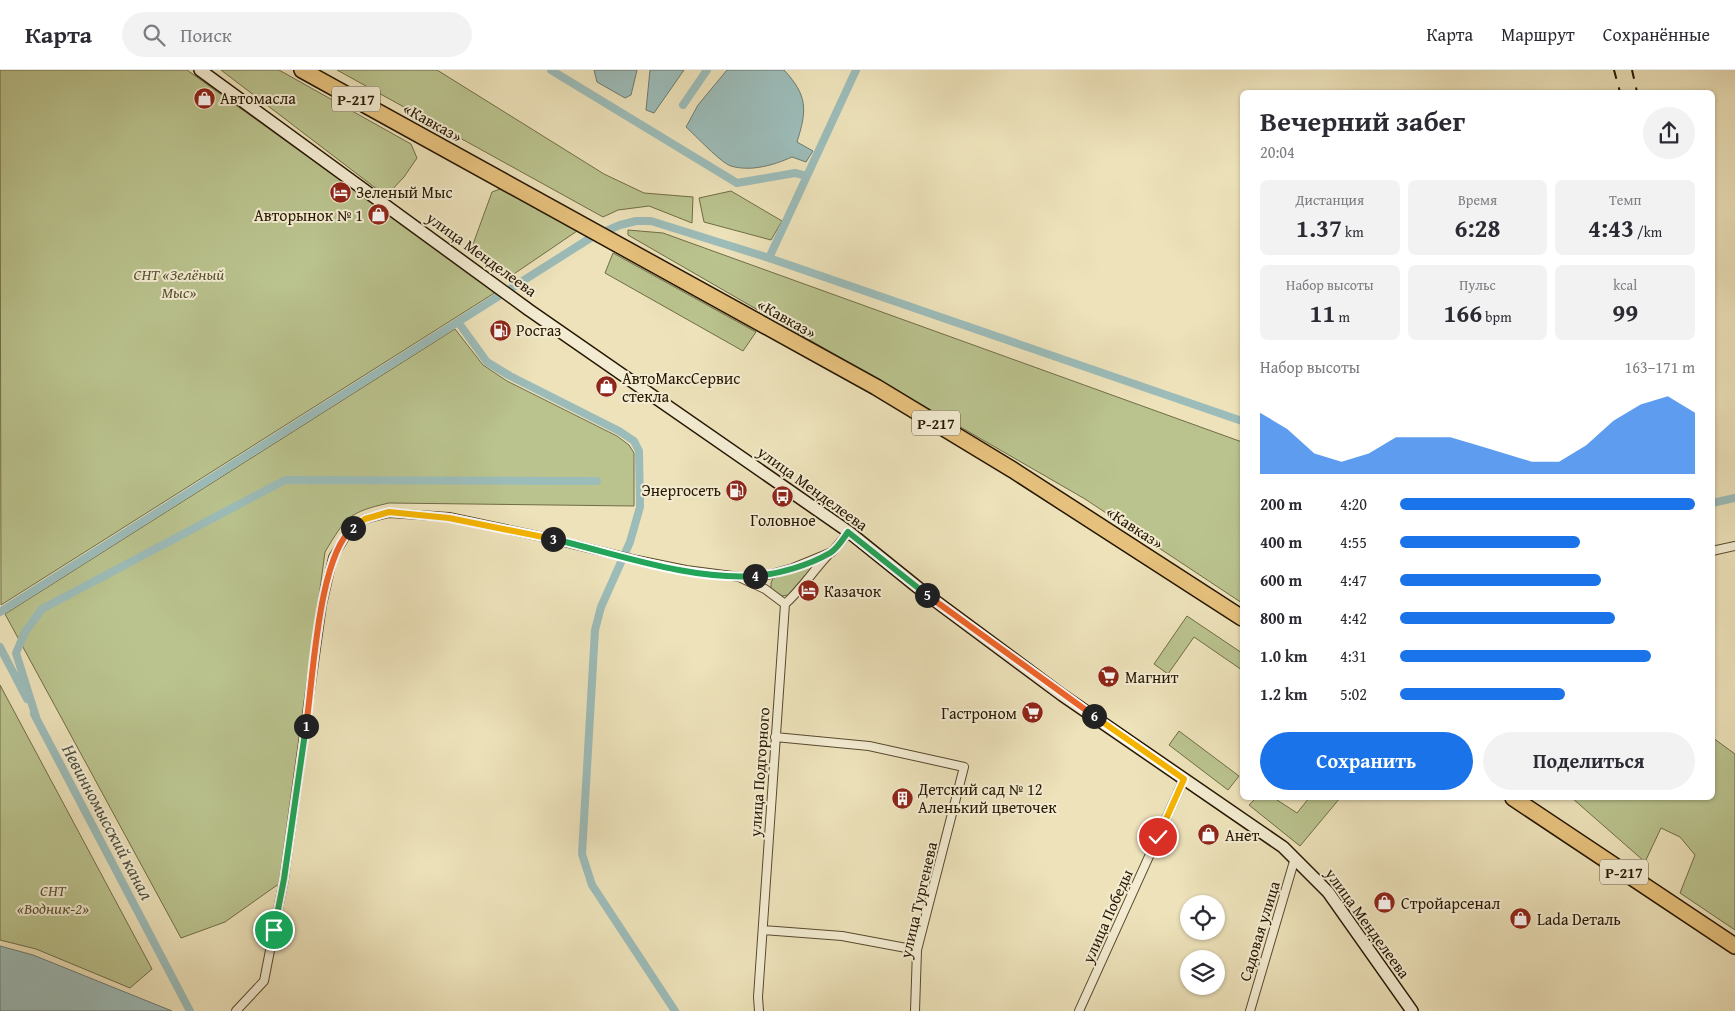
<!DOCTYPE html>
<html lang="ru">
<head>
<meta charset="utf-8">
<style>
	body { margin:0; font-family:"Gentium Book Plus",serif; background:#f2f2f3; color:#2b2b33; height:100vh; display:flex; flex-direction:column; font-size:19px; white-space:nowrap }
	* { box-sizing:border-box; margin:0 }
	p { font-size:16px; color:#7c7c81 }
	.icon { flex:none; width:28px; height:28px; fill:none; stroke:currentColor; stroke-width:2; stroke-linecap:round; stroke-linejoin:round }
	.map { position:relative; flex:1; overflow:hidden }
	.details { position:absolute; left:1240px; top:20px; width:475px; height:710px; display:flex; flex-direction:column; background:#fff; border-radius:8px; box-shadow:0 1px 4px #0004 }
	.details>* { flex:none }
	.controls { position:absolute; left:1180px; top:825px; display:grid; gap:10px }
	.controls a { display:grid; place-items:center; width:45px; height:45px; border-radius:50%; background:#fff; box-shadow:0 1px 4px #0004; font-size:25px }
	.pin { position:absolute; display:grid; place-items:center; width:42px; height:42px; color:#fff; margin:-21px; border:2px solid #fff; border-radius:50%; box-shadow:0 1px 5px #0007 }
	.km { position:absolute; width:25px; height:25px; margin:-12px; border-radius:50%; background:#222; color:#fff; font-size:14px; line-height:25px; text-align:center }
	.round { display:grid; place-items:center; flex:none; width:52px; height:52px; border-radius:26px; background:#f2f2f3 }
	.summary { display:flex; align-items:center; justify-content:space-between; height:85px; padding:0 20px }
	h1 { font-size:28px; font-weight:800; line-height:38px }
	.metrics { display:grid; grid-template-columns:repeat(3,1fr); gap:8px; height:85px; padding:5px 20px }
	.metrics div { display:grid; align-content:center; border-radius:8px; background:#f2f2f3; text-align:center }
	.metrics b { font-size:25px; font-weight:800 }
	.metrics small { font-size:14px; font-weight:400 }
	.metrics p { font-size:14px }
	.chart { height:140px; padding:10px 20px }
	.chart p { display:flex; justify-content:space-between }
	.chart svg { width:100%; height:90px; margin-top:5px; fill:#1a73e8; opacity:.7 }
	.action { display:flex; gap:10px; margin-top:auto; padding:10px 20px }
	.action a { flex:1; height:58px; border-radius:30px; background:#1a73e8; color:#fff; font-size:20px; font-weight:800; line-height:58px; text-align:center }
	.action a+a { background:#f2f2f3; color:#2b2b33 }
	ul { padding:0 20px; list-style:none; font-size:16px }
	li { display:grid; grid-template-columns:80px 60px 1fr; align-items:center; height:38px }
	li i { height:12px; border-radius:6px; background:#1a73e8 }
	header { display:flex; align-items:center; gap:30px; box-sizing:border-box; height:70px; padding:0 25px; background:#fff; border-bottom:1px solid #e1e1e2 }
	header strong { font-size:24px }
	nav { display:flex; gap:28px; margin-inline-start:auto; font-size:18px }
	.search { width:350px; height:45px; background:#f2f2f3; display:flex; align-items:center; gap:12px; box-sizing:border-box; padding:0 18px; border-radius:28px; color:#7c7c81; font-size:19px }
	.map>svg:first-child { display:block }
	.green { fill:#bac38e; stroke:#706c47 }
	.water { fill:#9cbcb9; stroke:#6d7a6f }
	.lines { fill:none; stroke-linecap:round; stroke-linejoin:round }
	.canal { stroke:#9cbcb9; stroke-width:8 }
	.street-casing { stroke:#58492e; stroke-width:10 }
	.secondary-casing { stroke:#261600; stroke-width:14 }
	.highway-casing { stroke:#261600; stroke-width:18 }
	.street { stroke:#f3ecd2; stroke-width:8 }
	.secondary { stroke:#f3ecd2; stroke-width:11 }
	.highway { stroke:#e6c17d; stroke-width:15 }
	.rail { stroke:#261600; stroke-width:2; stroke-dasharray:9 9; stroke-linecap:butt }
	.split-1-casing { stroke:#fff; stroke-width:10 }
	.split-2-casing { stroke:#fff; stroke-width:10 }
	.split-3-casing { stroke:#fff; stroke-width:10 }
	.split-4-casing { stroke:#fff; stroke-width:10 }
	.split-5-casing { stroke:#fff; stroke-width:10 }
	.split-6-casing { stroke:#fff; stroke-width:10 }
	.split-7-casing { stroke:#fff; stroke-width:10 }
	.split-1 { stroke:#22a559; stroke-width:6 }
	.split-2 { stroke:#f0652b; stroke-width:6 }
	.split-3 { stroke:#f5b400; stroke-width:6 }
	.split-4 { stroke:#22a559; stroke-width:6 }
	.split-5 { stroke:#22a559; stroke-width:6 }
	.split-6 { stroke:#f0652b; stroke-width:6 }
	.split-7 { stroke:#f5b400; stroke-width:6 }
	.labels { text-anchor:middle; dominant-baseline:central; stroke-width:4; stroke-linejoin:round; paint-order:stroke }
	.shield { fill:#f3ecd2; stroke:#64563f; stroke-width:1 }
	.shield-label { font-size:15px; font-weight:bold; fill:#261600 }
	.poi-label { font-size:16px; fill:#261600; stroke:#f3ecd2; text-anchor:start }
	.street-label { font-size:16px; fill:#261600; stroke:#f3ecd2 }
	.park-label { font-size:16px; font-style:italic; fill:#5a5332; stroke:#f3ecd2 }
	.water-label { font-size:18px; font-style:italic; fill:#4f5041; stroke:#f3ecd2 }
</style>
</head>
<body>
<header>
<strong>Карта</strong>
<div class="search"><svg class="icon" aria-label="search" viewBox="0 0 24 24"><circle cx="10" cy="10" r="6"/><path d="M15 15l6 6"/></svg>Поиск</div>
<nav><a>Карта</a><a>Маршрут</a><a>Сохранённые</a></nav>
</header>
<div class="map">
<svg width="1735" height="941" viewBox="0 0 1735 941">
	<rect width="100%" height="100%" fill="#ede2ba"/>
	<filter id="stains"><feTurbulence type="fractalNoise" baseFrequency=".004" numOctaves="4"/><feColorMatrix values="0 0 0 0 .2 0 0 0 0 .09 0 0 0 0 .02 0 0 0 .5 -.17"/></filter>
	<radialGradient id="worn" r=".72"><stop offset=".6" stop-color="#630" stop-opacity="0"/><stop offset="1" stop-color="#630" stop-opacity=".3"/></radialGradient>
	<path class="green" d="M0,0H187L496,222L1,535Z
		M221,0H279L411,74L417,88L404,107L388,124L378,120Z
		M337,0H437L604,104L644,123L693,127L692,153L649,136L618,140L603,147Z
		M500,119L577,161L508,208L482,191L472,177L492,122Z
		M731,121L782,151L771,170L704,152L699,128Z
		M628,160L663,163L1242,372V533L1085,429L628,165Z
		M613,183L756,262L743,281L605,203Z
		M455,259L483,295L507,311L617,366L629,375L634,383V436L389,433C349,442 346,447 325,482L280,813L225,852L181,868L5,544Z
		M811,494L812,497L788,525L782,526L771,519V513L773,508Z
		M1187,546L1242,583V600L1194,567L1168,604L1154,594Z
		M0,615L152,899L130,918L36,879L0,870Z
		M1179,661L1239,706L1228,720L1169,675Z
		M1713,668L1735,684V860L1680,823L1695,785L1680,767L1661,758L1645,792L1572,728H1712Z
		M1256,728H1274L1297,743L1309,728H1340L1300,776L1249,735Z"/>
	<path class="water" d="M594,0H637L631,25L625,28L597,12Z
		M650,0H684L654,43L646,40Z
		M727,0H784C808,26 807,40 797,72L813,81L806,92L792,87C774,95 751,102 731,96C721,93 695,65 686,57L698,35Z
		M0,876L33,885L172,941H0Z"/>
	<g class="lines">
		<path class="canal" d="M551,0L737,113L795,103L807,106
			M683,35L707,0
			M769,188L856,0
			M458,252L487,292L510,306L619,361L634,371L639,381L640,437L630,472L601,537L595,560L582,784L592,815L675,941
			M1712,433L1735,428
			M0,542L592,167L620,155L636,151H651L769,188L1242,351
			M0,577L27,629
			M34,644L190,941
			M36,647L16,583L25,562L42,539L285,410L597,411"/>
		<defs>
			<path id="street" d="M1712,481L1735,476
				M741,508L765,519L785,534
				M775,667L869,676L964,697L917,880L915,941
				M763,860L842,866L917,880
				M236,941L264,911L284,809L322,535L333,487L349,461L365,449L389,443L449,447L543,467L637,490L686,500L740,507L768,505L793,498L832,482L849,462
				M759,941L758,927L785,534C801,520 813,501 828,485
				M1079,941L1184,709
				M1250,941L1295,788"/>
			<path id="secondary" d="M200,0L529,240L849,462L926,524L1062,625L1283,777L1328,822L1412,941"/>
			<path id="highway" d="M302,0L876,317L1013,400L1242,548
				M1513,728L1735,876"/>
		</defs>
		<use href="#street" class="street-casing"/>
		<use href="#secondary" class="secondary-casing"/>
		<use href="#highway" class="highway-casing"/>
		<use href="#street" class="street"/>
		<use href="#secondary" class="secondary"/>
		<use href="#highway" class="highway"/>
		<path class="rail" d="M1614,0L1620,22
			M1632,0L1637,22"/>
	</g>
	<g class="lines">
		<defs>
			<path id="split-1" d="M274,860L284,809L306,656"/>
			<path id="split-2" d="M306,656C313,612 318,485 353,458"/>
			<path id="split-3" d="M353,458L365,449L389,442L449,448L553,469"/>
			<path id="split-4" d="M553,469C618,484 688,510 755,506"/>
			<path id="split-5" d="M755,506C780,504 809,495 830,483C837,479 843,469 848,462L927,525"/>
			<path id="split-6" d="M927,525L1094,646"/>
			<path id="split-7" d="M1094,646L1184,709L1158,767"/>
		</defs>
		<use href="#split-1" class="split-1-casing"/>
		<use href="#split-2" class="split-2-casing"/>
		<use href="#split-3" class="split-3-casing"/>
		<use href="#split-4" class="split-4-casing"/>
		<use href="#split-5" class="split-5-casing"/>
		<use href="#split-6" class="split-6-casing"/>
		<use href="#split-7" class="split-7-casing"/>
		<use href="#split-1" class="split-1"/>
		<use href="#split-2" class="split-2"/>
		<use href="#split-3" class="split-3"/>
		<use href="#split-4" class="split-4"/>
		<use href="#split-5" class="split-5"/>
		<use href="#split-6" class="split-6"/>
		<use href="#split-7" class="split-7"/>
	</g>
	<defs>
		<symbol id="shop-disc" viewBox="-11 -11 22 22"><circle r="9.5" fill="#8f2418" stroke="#f3ecd2"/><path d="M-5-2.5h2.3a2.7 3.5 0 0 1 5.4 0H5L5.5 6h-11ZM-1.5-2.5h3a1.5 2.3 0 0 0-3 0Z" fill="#fff"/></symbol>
		<symbol id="hotel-disc" viewBox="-11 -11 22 22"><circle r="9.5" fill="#8f2418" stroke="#f3ecd2"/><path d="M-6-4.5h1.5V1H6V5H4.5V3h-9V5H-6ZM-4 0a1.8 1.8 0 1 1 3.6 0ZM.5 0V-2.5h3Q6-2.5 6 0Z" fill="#fff"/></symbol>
		<symbol id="fuel-disc" viewBox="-11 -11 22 22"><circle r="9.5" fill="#8f2418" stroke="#f3ecd2"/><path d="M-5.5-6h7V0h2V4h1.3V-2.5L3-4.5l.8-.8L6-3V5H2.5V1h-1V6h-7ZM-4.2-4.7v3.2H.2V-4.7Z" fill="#fff"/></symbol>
		<symbol id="bus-disc" viewBox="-11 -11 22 22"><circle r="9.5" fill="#8f2418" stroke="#f3ecd2"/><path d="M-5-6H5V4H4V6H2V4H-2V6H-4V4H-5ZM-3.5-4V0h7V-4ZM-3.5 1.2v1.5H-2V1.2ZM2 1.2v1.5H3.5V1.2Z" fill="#fff"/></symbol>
		<symbol id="supermarket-disc" viewBox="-11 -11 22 22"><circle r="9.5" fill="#8f2418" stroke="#f3ecd2"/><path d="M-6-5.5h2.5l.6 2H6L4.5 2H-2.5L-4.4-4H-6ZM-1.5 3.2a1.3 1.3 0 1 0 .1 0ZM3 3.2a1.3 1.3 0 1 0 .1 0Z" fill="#fff"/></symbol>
		<symbol id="building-disc" viewBox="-11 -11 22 22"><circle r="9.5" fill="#8f2418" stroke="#f3ecd2"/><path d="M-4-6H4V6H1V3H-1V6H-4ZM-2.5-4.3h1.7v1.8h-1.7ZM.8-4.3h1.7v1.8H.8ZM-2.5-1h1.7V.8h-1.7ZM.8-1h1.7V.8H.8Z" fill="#fff"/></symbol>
	</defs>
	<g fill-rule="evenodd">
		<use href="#shop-disc" x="192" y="16" width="25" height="25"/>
		<use href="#hotel-disc" x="328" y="110" width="25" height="25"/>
		<use href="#shop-disc" x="366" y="132" width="25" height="25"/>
		<use href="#fuel-disc" x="488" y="248" width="25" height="25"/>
		<use href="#shop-disc" x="594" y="304" width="25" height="25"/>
		<use href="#fuel-disc" x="724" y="408" width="25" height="25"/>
		<use href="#bus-disc" x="770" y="414" width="25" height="25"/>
		<use href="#hotel-disc" x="796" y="508" width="25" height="25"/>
		<use href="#supermarket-disc" x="1096" y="594" width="25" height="25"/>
		<use href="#supermarket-disc" x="1020" y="630" width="25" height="25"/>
		<use href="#building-disc" x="890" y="716" width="25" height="25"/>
		<use href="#shop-disc" x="1196" y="752" width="25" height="25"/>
		<use href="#shop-disc" x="1372" y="820" width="25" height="25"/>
		<use href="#shop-disc" x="1508" y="836" width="25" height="25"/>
	</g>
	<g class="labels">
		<g class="shield">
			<rect x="332" y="16.5" width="48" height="25" rx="4"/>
			<rect x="912" y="340.5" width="48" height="25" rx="4"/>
			<rect x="1600" y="789.5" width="48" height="25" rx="4"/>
		</g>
		<g class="shield-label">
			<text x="356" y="29">Р-217</text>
			<text x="936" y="353">Р-217</text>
			<text x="1624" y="802">Р-217</text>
		</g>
		<g class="poi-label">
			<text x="220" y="28">Автомасла</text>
			<text x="356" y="122">Зеленый Мыс</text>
			<text x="363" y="145" text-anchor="end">Авторынок № 1</text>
			<text x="516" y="260">Росгаз</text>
			<text x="622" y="308">АвтоМаксСервис<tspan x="622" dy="18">стекла</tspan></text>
			<text x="721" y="420" text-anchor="end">Энергосеть</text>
			<text x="783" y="450" text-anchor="middle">Головное</text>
			<text x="824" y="521">Казачок</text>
			<text x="1125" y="607">Магнит</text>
			<text x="1017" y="643" text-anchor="end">Гастроном</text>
			<text x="918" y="719">Детский сад № 12<tspan x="918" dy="18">Аленький цветочек</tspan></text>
			<text x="1225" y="765">Анет</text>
			<text x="1401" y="833">Стройарсенал</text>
			<text x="1537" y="849">Lada Dеталь</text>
		</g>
		<g class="street-label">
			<text transform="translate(433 52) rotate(29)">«Кавказ»</text>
			<text transform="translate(482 184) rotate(36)">улица Менделеева</text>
			<text transform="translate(787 248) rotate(29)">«Кавказ»</text>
			<text transform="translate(813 418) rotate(36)">улица Менделеева</text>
			<text transform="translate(1135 457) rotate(33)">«Кавказ»</text>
			<text transform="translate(759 702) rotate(-86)">улица Подгорного</text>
			<text transform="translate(918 830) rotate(-77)">улица Тургенева</text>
			<text transform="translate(1107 846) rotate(-66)">улица Победы</text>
			<text transform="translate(1368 853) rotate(54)">улица Менделеева</text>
			<text transform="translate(1259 861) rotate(-73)">Садовая улица</text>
		</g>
		<g class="park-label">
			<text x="179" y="204">СНТ «Зелёный<tspan x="179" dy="18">Мыс»</tspan></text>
			<text x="53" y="820">СНТ<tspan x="53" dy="18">«Водник-2»</tspan></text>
		</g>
		<g class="water-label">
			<text transform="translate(108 752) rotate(62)">Невинномысский канал</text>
		</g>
	</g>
	<rect width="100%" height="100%" filter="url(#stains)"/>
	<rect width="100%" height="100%" fill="url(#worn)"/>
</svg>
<div class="controls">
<a><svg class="icon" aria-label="locate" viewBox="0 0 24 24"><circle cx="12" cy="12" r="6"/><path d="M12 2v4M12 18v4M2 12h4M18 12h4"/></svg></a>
<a><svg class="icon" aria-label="layers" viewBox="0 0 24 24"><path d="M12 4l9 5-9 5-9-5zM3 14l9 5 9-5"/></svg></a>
</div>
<div class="pin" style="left:274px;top:860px;background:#1e9e55"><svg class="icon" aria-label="arrive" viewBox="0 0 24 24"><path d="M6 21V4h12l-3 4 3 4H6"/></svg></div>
<div class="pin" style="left:1158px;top:767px;background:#d93025"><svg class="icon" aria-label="check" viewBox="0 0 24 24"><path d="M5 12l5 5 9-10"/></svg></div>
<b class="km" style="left:306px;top:656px">1</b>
<b class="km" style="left:353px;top:458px">2</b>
<b class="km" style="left:553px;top:469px">3</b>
<b class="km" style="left:755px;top:506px">4</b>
<b class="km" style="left:927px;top:525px">5</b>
<b class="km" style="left:1094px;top:646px">6</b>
<section class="details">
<div class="summary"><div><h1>Вечерний забег</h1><p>20:04</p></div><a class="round"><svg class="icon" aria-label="share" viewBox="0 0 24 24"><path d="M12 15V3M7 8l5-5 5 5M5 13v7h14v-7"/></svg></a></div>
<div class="metrics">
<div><p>Дистанция</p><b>1.37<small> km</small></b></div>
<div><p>Время</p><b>6:28</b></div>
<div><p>Темп</p><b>4:43<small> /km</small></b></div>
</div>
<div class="metrics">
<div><p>Набор высоты</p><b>11<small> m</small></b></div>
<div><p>Пульс</p><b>166<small> bpm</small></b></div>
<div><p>kcal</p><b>99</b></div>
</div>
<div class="chart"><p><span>Набор высоты</span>163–171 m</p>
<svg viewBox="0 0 160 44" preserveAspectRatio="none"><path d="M0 44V14L10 22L20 34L30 38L40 34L50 26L60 26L70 26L80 30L90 34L100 38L110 38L120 30L130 18L140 10L150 6L160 14V44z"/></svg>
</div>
<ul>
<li><b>200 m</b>4:20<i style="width:100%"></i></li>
<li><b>400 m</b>4:55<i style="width:61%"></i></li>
<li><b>600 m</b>4:47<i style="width:68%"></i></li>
<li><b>800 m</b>4:42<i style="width:73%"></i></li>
<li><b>1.0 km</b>4:31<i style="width:85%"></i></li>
<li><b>1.2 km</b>5:02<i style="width:56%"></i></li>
</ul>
<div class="action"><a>Сохранить</a><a>Поделиться</a></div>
</section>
</div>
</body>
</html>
